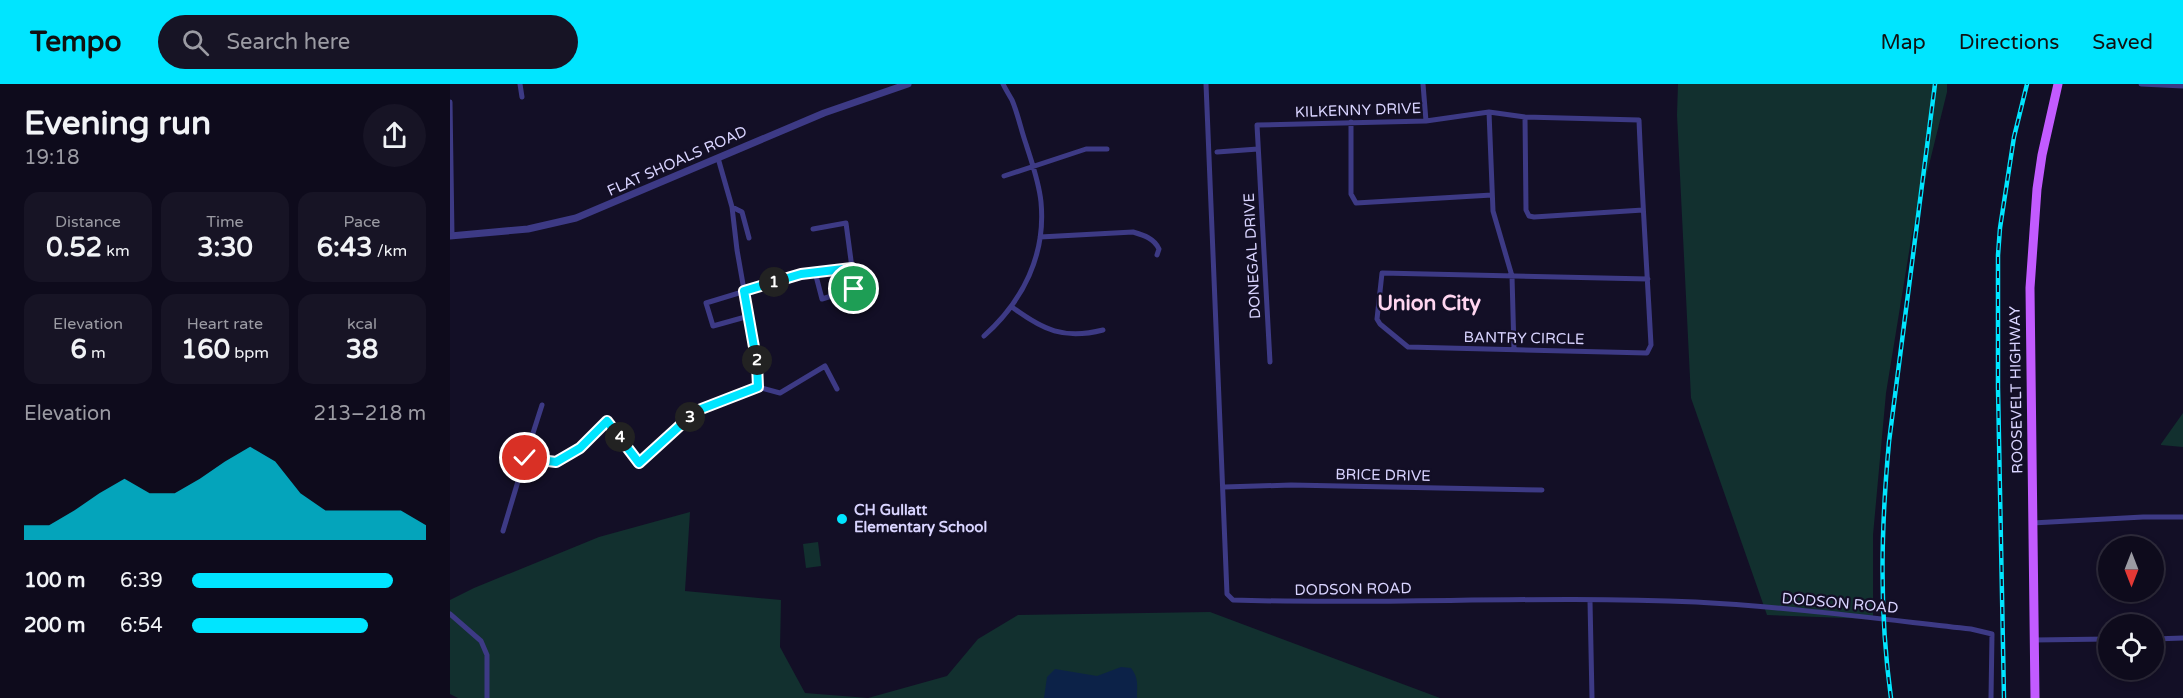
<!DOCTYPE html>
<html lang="en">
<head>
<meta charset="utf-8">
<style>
	body { margin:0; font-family:"Varela Round",sans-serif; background:#171425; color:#f1f3f6; height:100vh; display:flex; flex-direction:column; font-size:22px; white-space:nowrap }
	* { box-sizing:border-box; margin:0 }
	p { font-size:20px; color:#9b9ba3 }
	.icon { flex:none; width:33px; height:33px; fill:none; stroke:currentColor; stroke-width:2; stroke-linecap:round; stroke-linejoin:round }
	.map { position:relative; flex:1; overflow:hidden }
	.drawer { display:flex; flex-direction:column; background:#0e0b1c; width:450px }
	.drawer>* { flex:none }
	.needle { width:39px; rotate:180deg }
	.buttons { position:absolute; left:1648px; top:452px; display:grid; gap:12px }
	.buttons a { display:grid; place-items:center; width:66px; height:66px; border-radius:50%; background:#0e0b1c; box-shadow:0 3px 9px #0003,0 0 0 2px #2e2b3b; font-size:30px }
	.pin { position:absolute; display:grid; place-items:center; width:51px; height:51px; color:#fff; margin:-26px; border:3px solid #fff; border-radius:50%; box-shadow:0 2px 6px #0007 }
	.km { position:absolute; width:30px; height:30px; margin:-15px; border-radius:50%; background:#222; color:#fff; font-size:16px; line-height:30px; text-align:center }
	.round { display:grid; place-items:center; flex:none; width:63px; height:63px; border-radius:32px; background:#171425 }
	.summary { display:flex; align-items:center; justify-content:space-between; height:102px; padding:0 24px }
	h1 { font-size:33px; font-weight:700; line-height:45px }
	.stats { display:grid; grid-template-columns:repeat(3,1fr); gap:9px; height:102px; padding:6px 24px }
	.stats div { display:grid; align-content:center; border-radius:15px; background:#171425; text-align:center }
	.stats b { font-size:26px; font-weight:700 }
	.stats small { font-size:16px; font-weight:400 }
	.stats p { font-size:16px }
	.chart { height:168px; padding:12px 24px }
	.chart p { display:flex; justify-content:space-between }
	.chart svg { width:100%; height:108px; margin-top:6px; fill:#00e5ff; opacity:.7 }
	ul { padding:0 24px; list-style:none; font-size:20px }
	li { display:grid; grid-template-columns:96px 72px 1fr; align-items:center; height:45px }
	li i { height:15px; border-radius:8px; background:#00e5ff }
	header { display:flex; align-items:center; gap:36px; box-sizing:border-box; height:84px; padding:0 30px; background:#00e5ff; color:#111 }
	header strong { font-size:28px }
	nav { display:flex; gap:33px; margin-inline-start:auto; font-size:21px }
	.search { width:420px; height:54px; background:#171425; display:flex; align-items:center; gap:15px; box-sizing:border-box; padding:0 21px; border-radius:33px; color:#9b9ba3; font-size:22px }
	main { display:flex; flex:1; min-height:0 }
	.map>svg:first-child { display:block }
	.green { fill:#12302f }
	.water { fill:#0c2248 }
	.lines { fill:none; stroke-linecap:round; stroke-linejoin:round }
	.minor { stroke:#3d3a85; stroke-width:5 }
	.tertiary { stroke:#3d3a85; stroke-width:7 }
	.primary { stroke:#c25bff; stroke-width:9 }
	.rail-casing { stroke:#00e5ff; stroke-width:4.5 }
	.rail { stroke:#130f26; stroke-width:2; stroke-dasharray:7; stroke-linecap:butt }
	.route-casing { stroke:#fff; stroke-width:12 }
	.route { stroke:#00e5ff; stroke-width:8 }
	.poi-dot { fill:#00e5ff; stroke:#130f26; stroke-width:2 }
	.labels { text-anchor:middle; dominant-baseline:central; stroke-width:4.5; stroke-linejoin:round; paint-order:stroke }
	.street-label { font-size:15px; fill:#d9d4ff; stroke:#130f26 }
	.poi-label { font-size:15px; font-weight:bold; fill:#d9d4ff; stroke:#130f26; text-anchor:start }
	.district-label { font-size:21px; font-weight:bold; fill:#ffd6f0; stroke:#130f26 }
</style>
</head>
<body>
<header>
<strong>Tempo</strong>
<div class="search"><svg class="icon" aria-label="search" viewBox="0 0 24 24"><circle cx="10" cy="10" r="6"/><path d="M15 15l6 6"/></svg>Search here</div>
<nav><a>Map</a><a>Directions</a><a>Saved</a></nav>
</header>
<main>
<section class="drawer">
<div class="summary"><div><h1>Evening run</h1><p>19:18</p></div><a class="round"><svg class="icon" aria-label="share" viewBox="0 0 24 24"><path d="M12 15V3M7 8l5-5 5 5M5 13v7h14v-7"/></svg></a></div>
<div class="stats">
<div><p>Distance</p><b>0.52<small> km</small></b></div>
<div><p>Time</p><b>3:30</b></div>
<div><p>Pace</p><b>6:43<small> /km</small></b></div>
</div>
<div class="stats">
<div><p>Elevation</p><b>6<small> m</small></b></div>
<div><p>Heart rate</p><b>160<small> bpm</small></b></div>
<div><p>kcal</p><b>38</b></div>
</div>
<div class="chart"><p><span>Elevation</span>213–218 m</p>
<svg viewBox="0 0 160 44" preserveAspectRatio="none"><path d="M0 44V38L10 38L20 32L30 25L40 19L50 25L60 25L70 19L80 12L90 6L100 12L110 25L120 32L130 32L140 32L150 32L160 38V44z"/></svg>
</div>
<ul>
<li><b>100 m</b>6:39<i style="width:86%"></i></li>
<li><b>200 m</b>6:54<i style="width:75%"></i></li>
</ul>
</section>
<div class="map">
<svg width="1733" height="614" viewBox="0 0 1733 614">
	<rect width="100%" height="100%" fill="#130f26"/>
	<path class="green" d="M1228,0H1497V8L1462,150L1436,309L1423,451V535L1317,531L1241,314L1227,31Z
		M1733,329V363L1711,361V360Z
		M240,428L235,507L331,516L330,563L355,609L418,614L497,592L528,555L568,531L760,528L990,614H8L0,610V516L24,504L149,453Z
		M368,458L371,482L356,484L353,460Z"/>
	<path class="water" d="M671,583L681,584C689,594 687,602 687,614H594L597,593L605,585L647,592Z"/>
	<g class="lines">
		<path class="minor" d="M70,0L72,13
			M756,0L777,510L783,516C937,521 1092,511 1246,518C1338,523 1430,535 1521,545L1542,550L1541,614
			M973,0L976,37
			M1691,0L1733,2
			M0,18L2,152
			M1039,28L1043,127L1062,192L1064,266
			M1075,33L1076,126L1079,132L1084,133L1193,126
			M901,38V110L906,119L1042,111
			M767,68L808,65
			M554,92L636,65H657
			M282,123L292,128L299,154
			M590,153L683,148C693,151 704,154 709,165L707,171
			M365,188L372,215L404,205L402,184
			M562,223C593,246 614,256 653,246
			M299,232L263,242L256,219L351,190L402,184L396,139L363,145
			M534,252C573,217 596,171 591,118C589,98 582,79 576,60C571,46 568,30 562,16C559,11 556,6 553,0
			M820,278L807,41L976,37L1039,28L1075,33L1189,36C1192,111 1197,186 1201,261L1197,269L958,263L930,240L927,235L932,189L1198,195
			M308,303L330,309L375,282L387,305
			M75,374L92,321
			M774,403L841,401L1092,406
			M1582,439L1693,433H1733
			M53,447L75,374L106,378L130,364L157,337L189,379L246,327L308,303L307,280L287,166L282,123L268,74
			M1140,517L1142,614
			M0,530L31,557L37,571V614
			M1704,555L1733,554
			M1584,556L1659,555"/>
		<path class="tertiary" d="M0,152L78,145L126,134L374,29L458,0"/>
		<path class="primary" d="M1585,614L1580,204L1587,105L1592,71L1608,0"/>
		<defs>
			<path id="rail" d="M1441,614C1429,527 1431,445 1439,358L1485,0
				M1554,614L1548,304V171L1550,144L1564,53L1577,0"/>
		</defs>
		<use href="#rail" class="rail-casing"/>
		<use href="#rail" class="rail"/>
	</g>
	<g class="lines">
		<defs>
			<path id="route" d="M75,374L106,378L130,364L157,337L189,379L246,327L308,303L307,280L294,207L351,190L402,184L404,205"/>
		</defs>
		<use href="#route" class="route-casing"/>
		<use href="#route" class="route"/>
	</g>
	<circle class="poi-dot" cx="392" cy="435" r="6"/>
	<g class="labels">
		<g class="street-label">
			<text transform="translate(908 26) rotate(-2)">KILKENNY DRIVE</text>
			<text transform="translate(227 77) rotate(-24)">FLAT SHOALS ROAD</text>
			<text transform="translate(802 172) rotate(-93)">DONEGAL DRIVE</text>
			<text transform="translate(1074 254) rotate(1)">BANTRY CIRCLE</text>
			<text transform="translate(1566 306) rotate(-91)">ROOSEVELT HIGHWAY</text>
			<text transform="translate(933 391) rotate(1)">BRICE DRIVE</text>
			<text transform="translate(903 505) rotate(-1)">DODSON ROAD</text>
			<text transform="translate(1390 519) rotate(5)">DODSON ROAD</text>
		</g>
		<g class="poi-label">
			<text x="404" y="426">CH Gullatt<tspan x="404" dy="17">Elementary School</tspan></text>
		</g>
		<g class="district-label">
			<text x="979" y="219">Union City</text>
		</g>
	</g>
</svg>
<div class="buttons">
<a><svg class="needle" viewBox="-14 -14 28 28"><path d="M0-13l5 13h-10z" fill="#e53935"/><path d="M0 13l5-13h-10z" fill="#9b9ba3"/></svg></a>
<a><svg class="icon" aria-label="locate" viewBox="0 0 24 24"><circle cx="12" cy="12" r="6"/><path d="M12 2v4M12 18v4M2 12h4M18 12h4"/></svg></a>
</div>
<div class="pin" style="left:404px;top:205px;background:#1e9e55"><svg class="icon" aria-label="arrive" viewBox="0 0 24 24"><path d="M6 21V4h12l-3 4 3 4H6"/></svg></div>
<div class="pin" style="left:75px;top:374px;background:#d93025"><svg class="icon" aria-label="check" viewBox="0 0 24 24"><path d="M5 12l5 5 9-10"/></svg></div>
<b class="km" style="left:324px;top:198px">1</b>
<b class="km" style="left:307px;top:276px">2</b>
<b class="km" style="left:240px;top:333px">3</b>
<b class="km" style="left:170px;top:353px">4</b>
</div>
</main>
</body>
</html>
